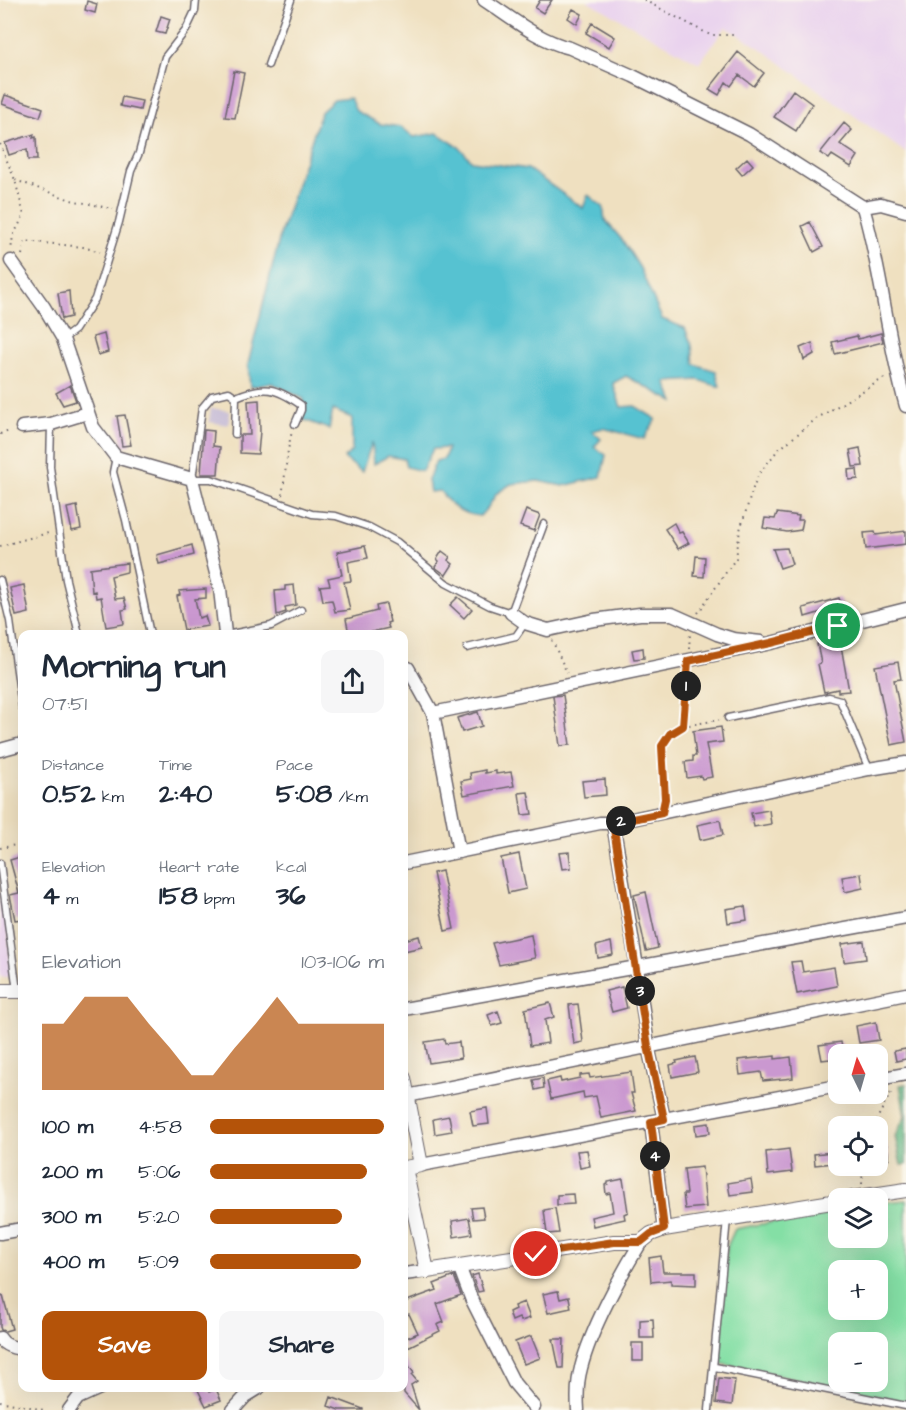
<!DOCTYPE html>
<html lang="en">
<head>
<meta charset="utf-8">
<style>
	body { margin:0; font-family:"Architects Daughter",sans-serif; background:#f6f6f7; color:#1f2937; height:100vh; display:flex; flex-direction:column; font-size:22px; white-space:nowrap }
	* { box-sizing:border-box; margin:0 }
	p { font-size:20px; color:#747a83 }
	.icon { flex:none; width:33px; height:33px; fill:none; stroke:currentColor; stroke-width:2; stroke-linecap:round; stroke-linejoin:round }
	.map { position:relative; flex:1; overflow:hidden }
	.panel { position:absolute; left:18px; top:630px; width:390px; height:762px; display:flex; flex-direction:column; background:#fff; border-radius:12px; box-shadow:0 6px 24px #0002 }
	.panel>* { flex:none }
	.needle { width:39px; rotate:355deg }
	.tools { position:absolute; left:828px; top:1044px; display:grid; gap:12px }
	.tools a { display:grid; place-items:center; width:60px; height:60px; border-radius:12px; background:#fff; box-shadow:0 6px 24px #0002; font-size:30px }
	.pin { position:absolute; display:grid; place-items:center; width:51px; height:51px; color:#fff; margin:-26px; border:3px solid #fff; border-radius:50%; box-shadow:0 2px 6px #0007 }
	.km { position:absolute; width:30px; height:30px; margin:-15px; border-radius:50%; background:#222; color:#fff; font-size:16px; line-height:30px; text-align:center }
	.round { display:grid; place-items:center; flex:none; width:63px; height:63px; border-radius:12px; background:#f6f6f7 }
	.summary { display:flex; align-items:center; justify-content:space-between; height:102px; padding:0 24px }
	h1 { font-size:33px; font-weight:700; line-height:45px }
	.metrics { display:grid; grid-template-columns:repeat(3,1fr); gap:9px; height:102px; padding:6px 24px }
	.metrics div { display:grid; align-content:center }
	.metrics b { font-size:26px; font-weight:700 }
	.metrics small { font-size:16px; font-weight:400 }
	.metrics p { font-size:16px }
	.chart { height:168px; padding:12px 24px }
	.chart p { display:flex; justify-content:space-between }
	.chart svg { width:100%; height:108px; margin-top:6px; fill:#b45309; opacity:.7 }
	.primary-button { display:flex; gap:12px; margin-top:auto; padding:12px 24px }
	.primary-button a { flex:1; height:69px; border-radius:12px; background:#b45309; color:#fff; font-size:24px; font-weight:700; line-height:69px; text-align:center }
	.primary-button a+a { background:#f6f6f7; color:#1f2937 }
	ul { padding:0 24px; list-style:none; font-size:20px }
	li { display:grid; grid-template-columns:96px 72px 1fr; align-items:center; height:45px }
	li i { height:15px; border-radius:8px; background:#b45309 }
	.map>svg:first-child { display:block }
	.built { fill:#e9d2ee }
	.industrial { fill:#c9bfd7 }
	.green { fill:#84dfa5; stroke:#538070; stroke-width:1.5; fill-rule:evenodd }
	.forest { fill:#6bbe8a; stroke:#467062; stroke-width:1.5 }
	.water { fill:#57c2d1; stroke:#3c7286; stroke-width:1.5 }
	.building { fill:#ca98d0 }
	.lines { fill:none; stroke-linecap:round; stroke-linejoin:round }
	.service-casing { stroke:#6a646a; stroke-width:9 }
	.minor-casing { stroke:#6a646a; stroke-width:15 }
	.tertiary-casing { stroke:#6a646a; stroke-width:16 }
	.path { stroke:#6a646a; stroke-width:2; stroke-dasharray:1.5 4.5; stroke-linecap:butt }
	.service { stroke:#fff; stroke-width:6 }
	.minor { stroke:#fff; stroke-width:12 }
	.tertiary { stroke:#fff; stroke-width:14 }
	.route-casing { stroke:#fff; stroke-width:12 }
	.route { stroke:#b45309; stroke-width:8 }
</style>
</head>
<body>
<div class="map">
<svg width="906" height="1410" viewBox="0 0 906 1410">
	<rect width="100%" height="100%" fill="#fbf7ec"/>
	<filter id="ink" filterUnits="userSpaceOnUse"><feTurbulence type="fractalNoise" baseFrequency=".0167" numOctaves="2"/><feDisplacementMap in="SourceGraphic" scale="12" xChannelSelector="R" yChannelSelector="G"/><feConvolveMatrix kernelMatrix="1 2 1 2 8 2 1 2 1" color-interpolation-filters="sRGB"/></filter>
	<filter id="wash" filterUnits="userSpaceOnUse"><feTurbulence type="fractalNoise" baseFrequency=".008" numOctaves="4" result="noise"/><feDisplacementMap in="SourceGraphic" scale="24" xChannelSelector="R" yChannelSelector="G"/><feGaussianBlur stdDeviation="1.35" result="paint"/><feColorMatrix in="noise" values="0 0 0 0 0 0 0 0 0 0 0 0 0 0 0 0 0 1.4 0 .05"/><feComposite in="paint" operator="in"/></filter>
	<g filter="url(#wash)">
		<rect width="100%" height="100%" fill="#efe0c0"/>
		<path class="built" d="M586,0H906V153L763,50L726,27L699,63Z
			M0,895L8,919L11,977H0Z"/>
		<path class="industrial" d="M211,408L230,411L228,425L209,422Z"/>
		<path class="green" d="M906,1200V1402L718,1363L727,1247L735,1229L838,1210V1238H878V1203ZM838,1270H878V1310H838ZM838,1342H878V1382H838Z"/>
		<path class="forest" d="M906,1084V1165H901L895,1136L905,1116L900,1085Z"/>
		<path class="water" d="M350,98L356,111L380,124L401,127L414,137L437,133L459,147L472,161L528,169L583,208L588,195L603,207L605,220L623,241L640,268L662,319L685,328L692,346L694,364L716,371L720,387L698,380L666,382L674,402L626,376L613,383L621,407L635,406L656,419L644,439L603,428L592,431L601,439L594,447L606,455L601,477L563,486L538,481L511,484L497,493L488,507L480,516C460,514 452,507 440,491L430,492L428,480L436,461L444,459L448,448L433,449L422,471L406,467L404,459L388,456L374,464L372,442L362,472L344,458L352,451V418L333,410L329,429L302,419L304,399L272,383L250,387L248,364L281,232L321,112L334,100Z"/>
		<g id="blocks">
			<path class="building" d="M540,0H552L543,13L535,8Z
				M87,1L97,4L95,13L85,10Z
				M573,9L582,14L577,24L568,18Z
				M161,16L170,19L165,34L156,32Z
				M592,23L615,37L609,47L586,33Z
				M738,52L764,73L754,86L739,75L731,86L726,82L719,95L709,89Z
				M234,71L244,73L235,118L225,117Z
				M793,90L812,104L796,131L774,117Z
				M5,95L43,108L40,117L2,104Z
				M122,97L142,101L140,110L120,106Z
				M844,123L852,130L840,144L858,156L851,167L832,155L829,159L820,153Z
				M34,134L33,138L36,137L37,160H28L27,149L9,155L5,143Z
				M747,158L753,165L742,175L736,168Z
				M810,222L823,247L814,252L802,226Z
				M69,291L71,317L62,319L58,293Z
				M881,333L883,342L835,354L832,342L857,336L858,339Z
				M104,334L108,352L98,355L93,337Z
				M812,343L814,354L804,360L800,348Z
				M70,385L76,401L63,405L56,393Z
				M259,400L260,431L258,454L240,453V435H250L248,401Z
				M125,415L131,445L122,446L117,416Z
				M204,430L214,431L213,446L220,447L218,474H201Z
				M860,448L863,466L853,467L850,450Z
				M857,469L858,479L849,480L848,470Z
				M77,506L81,529L72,531L67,508Z
				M526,510L540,515L534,531L520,526Z
				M777,513L799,516L798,520H803L801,530L787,532L763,528L765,518L775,519Z
				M674,523L679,533L682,532L689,543L678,549L665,529Z
				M906,531V544L866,549L864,533L875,532L876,535Z
				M192,545L194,555L159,564L157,555Z
				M365,546L368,558L348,562L351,581L344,582L350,610L335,612L332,600L323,601L320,586L330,585L328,578L342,575L337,552Z
				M787,548L792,564L780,568L773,549Z
				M442,551L450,557L448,560L453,564L446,575L435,567L439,561L437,559Z
				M696,556L705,557L704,577L694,576Z
				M127,563V572L111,576L115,599L124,598L127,609L122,610L124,624L106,627L101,597L96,598L95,591L92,592L90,568Z
				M24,585L29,613L16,616L10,588Z
				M294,585L296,605L285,607L286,612L277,615L275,591L285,590V586Z
				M206,589V598L195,599L199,618L205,616L208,626L184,630L177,596L180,595L179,591Z
				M458,597L472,609L464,618L450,605Z
				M839,598L842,606L805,617L803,608Z
				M386,604L390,622L387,623L389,628L363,634H349L346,619L377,611L376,606Z
				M840,640L849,691L838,692V689L824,692L818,664L821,663L817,644Z
				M643,648L644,658L634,659L632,650Z
				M898,662L901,679L894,680L906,742L891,745L875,666Z
				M563,695L570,745L560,746L553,696Z
				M478,712L482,726L462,732L457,718Z
				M721,727L723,742L706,744L712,777L702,779L701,776L687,778L685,762L693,761V756H696L693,731Z
				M485,770V773L496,771V774L511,772L514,786L464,795L461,781L471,779L470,773Z
				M605,779L606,795L584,797L582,781Z
				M528,792L532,814L522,815L519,793Z
				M769,810L771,824L754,827L751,813Z
				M720,820L723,835L700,840L697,825Z
				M569,852L571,868L562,869L559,853Z
				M519,854L526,889L508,893L501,858Z
				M20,857L22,866V919L15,920L10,895L19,893L10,860Z
				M442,871L454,929L445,931L433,873Z
				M861,874L863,888L845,892L842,877Z
				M646,892L658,948L646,951L634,895Z
				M745,906L747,920L728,923L726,909Z
				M531,935L535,958L499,965L492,943Z
				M419,936L422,947L404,951V940Z
				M864,941L866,959L844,962L842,944Z
				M611,942L613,955L598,958L596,946Z
				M801,961L803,972L834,967L837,986L797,994L791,962Z
				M622,987L627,1008L612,1012L606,991Z
				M550,1003L554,1017L545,1020L548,1043L530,1046L525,1009Z
				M578,1004L583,1042L574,1044L569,1005Z
				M498,1011L502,1023L492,1026L488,1015Z
				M876,1022L879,1040L859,1043L856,1026Z
				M444,1039L445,1044L459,1042L461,1058L429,1063L425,1042Z
				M841,1042L843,1054H838V1058L822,1060L819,1045Z
				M906,1049V1059L896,1061L894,1051Z
				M775,1056V1059L791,1057L793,1078L763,1081L761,1072L740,1075L738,1060Z
				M695,1057L698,1072L672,1077L670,1065L677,1063L676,1061Z
				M631,1072L634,1093H631L636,1111L601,1118L596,1096L584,1098L583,1092L551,1099L547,1081L560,1078L561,1082L580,1078V1075L589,1074L590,1078Z
				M543,1078L544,1088L535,1090L533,1080Z
				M487,1108L489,1124L473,1126L470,1111Z
				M449,1116L452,1131L435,1134L433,1119Z
				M709,1123L710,1133L696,1135L695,1125Z
				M886,1142L889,1159L878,1161V1144Z
				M789,1149L792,1172L768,1175L766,1152Z
				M587,1150L590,1166L580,1168L577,1151Z
				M833,1152L834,1163L815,1165L814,1154Z
				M702,1167L706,1207L685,1209L683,1194H687L684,1169Z
				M623,1179L628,1212L624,1214L625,1219L593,1226L591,1217L613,1212L610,1193L606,1194L605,1185L608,1184V1182Z
				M751,1179L753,1192L730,1195L728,1183Z
				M573,1194L574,1204L557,1205V1195Z
				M482,1207L484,1218L473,1219L471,1208Z
				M555,1208L559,1233L547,1234L544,1210Z
				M469,1218L472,1234L454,1237L452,1221Z
				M661,1256L663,1272H696V1285L671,1284V1280L651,1282L649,1258Z
				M478,1274L483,1291L478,1292L472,1276Z
				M454,1276L461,1295L437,1304L444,1322L437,1325L440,1331L404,1349V1339L418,1333L409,1314L404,1316V1302L437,1290L434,1284Z
				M558,1291L560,1299L569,1297L571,1308L548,1313L543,1294Z
				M3,1296L12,1329L5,1331L1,1330L0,1327V1297Z
				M524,1302L530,1318L521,1321L519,1318L512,1321L509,1312L515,1309L514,1306Z
				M653,1319L654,1338H640V1320Z
				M531,1336L540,1358L524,1364L515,1342Z
				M553,1339H564L563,1368H559Z
				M632,1343H643V1361H632Z
				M404,1359L414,1373L412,1375L417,1381L411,1385L419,1410L404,1393Z
				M719,1378L735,1380L732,1405L716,1403Z
				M197,1388H207L209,1392L216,1389L221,1400L206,1406Z
				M331,1397L363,1409V1410H339L328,1406Z"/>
		</g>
	</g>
	<g filter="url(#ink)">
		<use href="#blocks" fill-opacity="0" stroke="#6a646a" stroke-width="1.5"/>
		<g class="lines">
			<defs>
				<path id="service" d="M268,65L291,0
					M63,339L75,330L95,299L119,222L131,171L139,153L165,57L186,30L195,11L196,0
					M236,397L229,392L212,396L202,408L192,479H211L312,514L336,516L369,527L397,542L446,583L490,606L511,613L544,524
					M236,397C265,385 275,387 301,405V410L295,424
					M51,424L50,467L66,580L79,634
					M235,434L236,397
					M116,457L113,472L126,520L150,634
					M0,580L10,621L22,707
					M231,634L271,626L301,610
					M467,648L516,636L525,623
					M728,718L829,697L840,700L869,769
					M0,863L17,991
					M715,1367L906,1406
					M709,1410L727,1219"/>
				<path id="minor" d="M484,0C510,17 539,41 570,48L633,76L749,134L863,207C882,272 887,340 906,406
					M863,207L881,204L906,211
					M11,261L44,307L63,339L93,427L116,457L192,479L220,589L225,634
					M22,427L51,424L87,413
					M511,613L525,623L548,630L594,620L640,614H672L717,634L733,639L761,642
					M404,669L408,668L433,713L459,852
					M433,713L771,643L906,609
					M0,750L22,744
					M613,823L637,967L906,918
					M404,863L600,823H613L869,769L906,763
					M404,1009L637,967L648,1046L664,1119
					M878,1079L906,1074
					M407,1096L906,994
					M651,1122L664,1229
					M421,1165L838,1086
					M0,1233L22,1229
					M459,1266L471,1298L514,1383L534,1407
					M404,1274L427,1271
					M0,1338C4,1346 14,1348 22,1349
					M69,1410L78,1398L100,1388
					M233,1410L246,1396L259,1388
					M578,1410C577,1396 577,1382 581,1368C591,1329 620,1276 641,1242"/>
				<path id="tertiary" d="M0,991H22
					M404,1078L421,1165L405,1168L427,1271L614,1242H641L651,1234L664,1229L838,1201
					M852,1198L906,1190"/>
			</defs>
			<use href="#service" class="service-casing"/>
			<use href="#minor" class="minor-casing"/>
			<use href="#tertiary" class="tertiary-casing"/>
			<path class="path" d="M644,0L710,35H738
				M0,144L15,180L24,215L13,236L11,250
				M15,180L71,200L113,209
				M22,255L25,241L83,247L100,252
				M0,434L10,431
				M282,495C286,474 286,453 292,432
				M0,546L52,532
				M698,613L736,558L740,530L754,485L759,474L777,451L816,419L886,377
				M552,640L567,673
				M689,649L690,634
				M683,726L719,720
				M665,801L662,746L670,734L683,726L687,673
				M0,848L22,844
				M873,1126L893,1089
				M862,1184L863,1166
				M0,1401L44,1410"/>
			<use href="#service" class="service"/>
			<use href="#minor" class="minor"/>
			<use href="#tertiary" class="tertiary"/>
		</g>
	</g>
	<g class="lines" filter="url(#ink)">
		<defs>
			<path id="route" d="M536,1254L614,1242H641L651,1234L664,1229L651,1122L664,1119L648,1046L613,823L662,813L665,799L662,746L670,734L683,726L688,661L771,643L838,626"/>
		</defs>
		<use href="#route" class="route-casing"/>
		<use href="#route" class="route"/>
	</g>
</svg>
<div class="tools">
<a><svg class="needle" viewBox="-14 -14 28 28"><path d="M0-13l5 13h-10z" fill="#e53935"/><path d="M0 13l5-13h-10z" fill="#747a83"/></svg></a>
<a><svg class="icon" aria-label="locate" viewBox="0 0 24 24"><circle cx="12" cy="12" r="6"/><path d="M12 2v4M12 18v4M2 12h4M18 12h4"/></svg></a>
<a><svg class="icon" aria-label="layers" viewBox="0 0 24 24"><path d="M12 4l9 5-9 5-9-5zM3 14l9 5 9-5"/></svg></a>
<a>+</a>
<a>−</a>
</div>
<div class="pin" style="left:838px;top:626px;background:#1e9e55"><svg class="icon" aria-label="arrive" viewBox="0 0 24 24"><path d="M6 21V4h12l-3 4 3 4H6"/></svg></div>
<div class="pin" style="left:536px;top:1254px;background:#d93025"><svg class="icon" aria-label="check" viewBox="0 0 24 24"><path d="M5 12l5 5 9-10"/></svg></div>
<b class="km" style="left:686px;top:686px">1</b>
<b class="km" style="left:621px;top:821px">2</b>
<b class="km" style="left:640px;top:991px">3</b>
<b class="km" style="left:655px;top:1156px">4</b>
<section class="panel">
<div class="summary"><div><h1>Morning run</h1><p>07:51</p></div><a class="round"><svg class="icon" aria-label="share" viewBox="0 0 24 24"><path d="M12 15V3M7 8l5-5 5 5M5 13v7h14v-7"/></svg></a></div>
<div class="metrics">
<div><p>Distance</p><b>0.52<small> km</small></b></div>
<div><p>Time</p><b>2:40</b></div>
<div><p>Pace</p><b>5:08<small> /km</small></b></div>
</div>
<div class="metrics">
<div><p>Elevation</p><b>4<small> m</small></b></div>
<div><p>Heart rate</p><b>158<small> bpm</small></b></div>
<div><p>kcal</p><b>36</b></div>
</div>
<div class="chart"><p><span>Elevation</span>103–106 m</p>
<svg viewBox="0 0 160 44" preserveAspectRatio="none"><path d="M0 44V17L10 17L20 6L30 6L40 6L50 17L60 27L70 38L80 38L90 27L100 17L110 6L120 17L130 17L140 17L150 17L160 17V44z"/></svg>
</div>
<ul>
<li><b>100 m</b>4:58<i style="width:100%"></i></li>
<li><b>200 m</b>5:06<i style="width:90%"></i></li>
<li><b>300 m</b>5:20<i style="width:76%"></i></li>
<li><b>400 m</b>5:09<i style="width:87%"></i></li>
</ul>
<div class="primary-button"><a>Save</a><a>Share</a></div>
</section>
</div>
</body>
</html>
